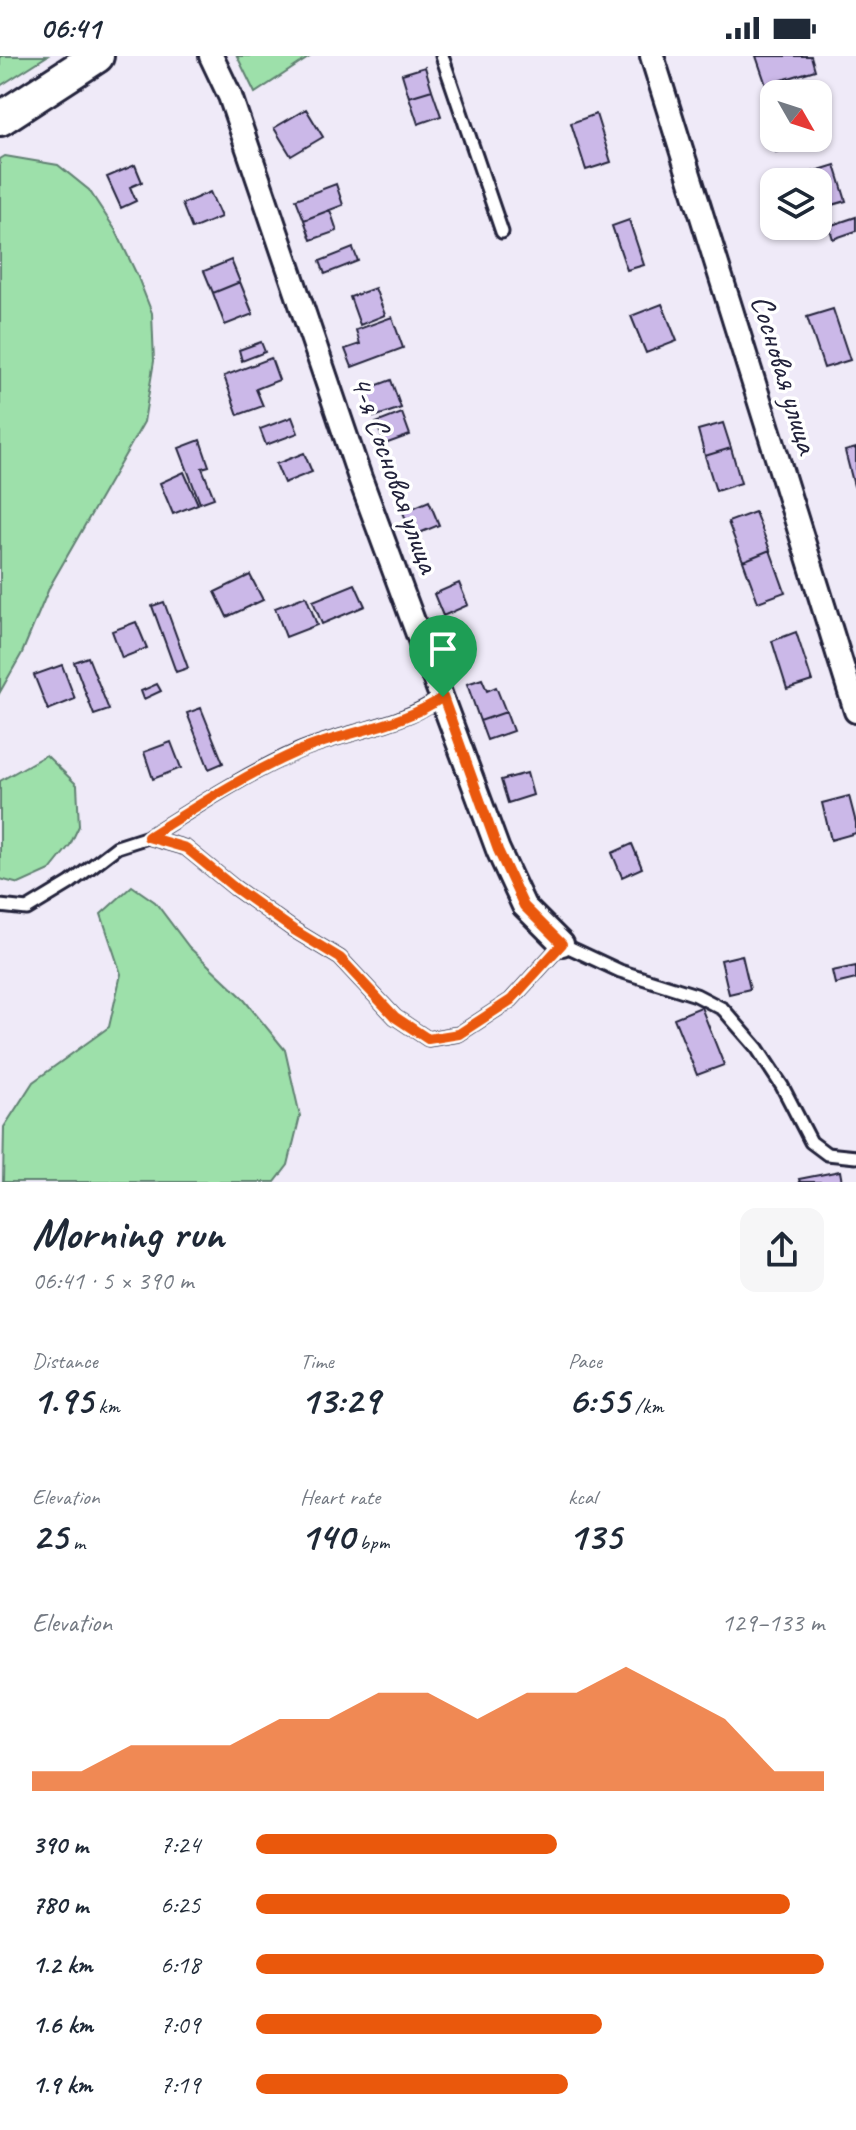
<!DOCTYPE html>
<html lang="en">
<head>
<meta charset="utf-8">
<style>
	body { margin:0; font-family:Caveat,sans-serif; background:#f6f6f7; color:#1f2937; height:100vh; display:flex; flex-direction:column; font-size:30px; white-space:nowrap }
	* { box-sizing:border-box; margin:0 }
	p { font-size:26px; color:#747a83 }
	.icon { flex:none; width:44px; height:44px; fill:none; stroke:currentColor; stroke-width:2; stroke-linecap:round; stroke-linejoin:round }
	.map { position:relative; height:1126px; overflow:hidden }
	.details { display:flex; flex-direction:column; background:#fff; flex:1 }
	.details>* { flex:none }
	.needle { width:52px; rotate:129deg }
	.fabs { position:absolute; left:760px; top:24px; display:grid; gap:16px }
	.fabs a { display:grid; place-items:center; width:72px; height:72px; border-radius:16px; background:#fff; box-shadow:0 2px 6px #0004; font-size:40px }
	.pin { position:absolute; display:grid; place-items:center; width:68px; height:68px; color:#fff; margin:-82px -34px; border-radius:50% 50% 50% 0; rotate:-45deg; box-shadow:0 0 8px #0007 }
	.pin .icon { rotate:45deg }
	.round { display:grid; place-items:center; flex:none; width:84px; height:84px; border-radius:16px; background:#f6f6f7 }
	.overview { display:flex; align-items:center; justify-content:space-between; height:136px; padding:0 32px }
	h1 { font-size:44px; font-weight:700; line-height:60px }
	.metrics { display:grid; grid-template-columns:repeat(3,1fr); gap:12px; height:136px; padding:8px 32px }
	.metrics div { display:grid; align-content:center }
	.metrics b { font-size:40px; font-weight:700 }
	.metrics small { font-size:22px; font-weight:400 }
	.metrics p { font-size:22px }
	.chart { height:224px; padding:16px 32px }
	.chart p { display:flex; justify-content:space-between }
	.chart svg { width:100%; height:144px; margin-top:8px; fill:#ea580c; opacity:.7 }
	ul { padding:0 32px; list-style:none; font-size:26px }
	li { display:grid; grid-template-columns:128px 96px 1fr; align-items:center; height:60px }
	li i { height:20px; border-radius:10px; background:#ea580c }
	.status { display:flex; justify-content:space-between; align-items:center; height:56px; padding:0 40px; background:#fff; direction:ltr }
	.status svg { height:22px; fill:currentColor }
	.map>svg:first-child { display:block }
	.green { fill:#9de0aa; stroke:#608172; stroke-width:2 }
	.building { fill:#cbb8e8; stroke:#22223b; stroke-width:2 }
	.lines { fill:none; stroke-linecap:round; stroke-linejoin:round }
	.lane-casing { stroke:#22223b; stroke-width:17 }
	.street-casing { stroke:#22223b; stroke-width:28 }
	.secondary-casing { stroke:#22223b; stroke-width:38 }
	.lane { stroke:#fff; stroke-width:11 }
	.street { stroke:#fff; stroke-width:22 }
	.secondary { stroke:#fff; stroke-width:32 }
	.route-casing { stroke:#fff; stroke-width:16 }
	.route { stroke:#ea580c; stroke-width:10 }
	.labels { text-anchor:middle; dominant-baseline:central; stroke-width:7; stroke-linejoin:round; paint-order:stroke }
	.street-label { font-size:32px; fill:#22223b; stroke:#fff }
</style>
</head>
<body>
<div class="status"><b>06:41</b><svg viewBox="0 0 49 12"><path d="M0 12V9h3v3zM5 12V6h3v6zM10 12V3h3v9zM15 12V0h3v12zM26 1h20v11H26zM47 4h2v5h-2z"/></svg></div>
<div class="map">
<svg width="856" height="1126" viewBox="0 0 856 1126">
	<rect width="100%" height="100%" fill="#efeaf8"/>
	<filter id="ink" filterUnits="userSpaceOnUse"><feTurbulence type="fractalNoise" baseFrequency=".0125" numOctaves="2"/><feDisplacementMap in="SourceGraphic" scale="16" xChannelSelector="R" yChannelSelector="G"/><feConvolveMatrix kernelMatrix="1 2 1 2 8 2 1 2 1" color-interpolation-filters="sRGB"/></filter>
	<g filter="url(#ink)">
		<path class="green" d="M0,0H47L0,30Z
			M237,0H311L255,37Z
			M5,100L58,109L89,134L116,175L137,219L152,257L154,305L144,366L50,530L22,597L0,636V103Z
			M46,699L77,729L79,770L70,789L50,814L19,828L0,823V725Z
			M132,830L155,846L189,891L241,940L285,994L300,1060L288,1109L275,1126H3L4,1071L33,1026L109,971L121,918L101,858Z"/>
		<path class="building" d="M756,0H811L815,14L766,29Z
			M425,11L432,34L409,41L402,18Z
			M432,34L441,60L418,68L409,41Z
			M306,53L323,81L291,100L274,72Z
			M596,58L611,106L586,114L571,67Z
			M774,67V82H805L806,86L776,96L768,69Z
			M135,109L142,126L130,131L136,145L121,152L107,121Z
			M835,109L846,145L818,153V126H797L796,121Z
			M336,128L343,149L304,164L296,143Z
			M210,136L221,161L192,173L182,148Z
			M330,154L337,175L311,184L304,164Z
			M856,161V175L833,183L829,170Z
			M629,164L644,209L627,214L612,170Z
			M353,192L358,205L325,218L320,205Z
			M231,204L240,226L213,237L204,215Z
			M240,226L253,258L225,269L213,237Z
			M375,232L385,259L360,269L350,241Z
			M662,248L677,285L646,297L631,260Z
			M833,253L850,304L824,312L807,261Z
			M392,261L403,292L352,311L345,293L360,288L356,274Z
			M261,286L265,296L242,305L239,294Z
			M271,302L279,324L256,333L263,350L238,359L224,320Z
			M391,324L401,352L374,361L364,334Z
			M402,357L410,379L385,388L376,367Z
			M292,361L298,377L266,389L260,373Z
			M723,367L731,392L705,400L698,374Z
			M200,384L209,410L202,412L214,442L200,447L179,392Z
			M731,392L741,427L716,435L705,400Z
			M856,392V429L854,430L845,395Z
			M304,397L312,416L284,427L276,408Z
			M184,416L198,448L173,458L160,427Z
			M429,445L439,469L412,480L403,456Z
			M755,456L770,494L743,505L728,466Z
			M770,494L785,536L758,546L743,505Z
			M250,519L263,544L227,561L215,536Z
			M459,527L468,549L443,560L434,538Z
			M355,528L365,550L322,568L313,545Z
			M306,540L317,569L286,581L275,552Z
			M164,546L188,612L176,616L152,550Z
			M136,566L147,592L122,602L112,575Z
			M796,576L812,625L787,633L772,585Z
			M88,601L109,654L94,659L74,606Z
			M62,609L75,643L48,654L34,619Z
			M482,623L487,635L496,631L506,656L480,665L467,628Z
			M157,628L161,635L144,643L141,635Z
			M201,652L223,707L209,713L187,657Z
			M506,656L513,675L487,684L480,665Z
			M171,686L181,712L153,723L144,696Z
			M527,717L533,739L508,747L501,724Z
			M849,740L856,767V777L831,784L822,747Z
			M632,788L642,812L622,821L612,797Z
			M742,899L750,933L729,938L721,904Z
			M856,910V923L835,928L832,915Z
			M701,951L724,1009L697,1019L674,962Z
			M840,1115L842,1126H800L799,1123Z"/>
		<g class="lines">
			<defs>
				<path id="lane" d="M442,0L502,176
					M148,781C197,750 246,718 298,695C346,675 399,671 442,641
					M0,850L27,853L70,827L117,791L148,781L186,792L235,832L294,874L340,902L395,961L428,983L459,978L511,944L562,888L620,915L696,939L723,953L757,992L782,1030L811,1086L827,1098L856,1101"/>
				<path id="street" d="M211,0L230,40L360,422L498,794L524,850L562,888
					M652,0L856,655"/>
				<path id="secondary" d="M0,63L97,0"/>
			</defs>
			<use href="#lane" class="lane-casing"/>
			<use href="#street" class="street-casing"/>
			<use href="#secondary" class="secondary-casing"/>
			<use href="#lane" class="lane"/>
			<use href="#street" class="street"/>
			<use href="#secondary" class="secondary"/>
		</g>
	</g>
	<g class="lines" filter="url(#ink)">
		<defs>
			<path id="route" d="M443,641L498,794L524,850L562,888L511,944L459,978L428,983L395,961L340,902L294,874L235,832L186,792L148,781C197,750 246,718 299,695C346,675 400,671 443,641Z"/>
		</defs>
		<use href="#route" class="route-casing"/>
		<use href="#route" class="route"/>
	</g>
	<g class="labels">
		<g class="street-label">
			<text transform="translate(785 318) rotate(73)">Сосновая улица</text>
			<text transform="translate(395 418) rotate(70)">4-я Сосновая улица</text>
		</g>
	</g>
</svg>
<div class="fabs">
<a><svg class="needle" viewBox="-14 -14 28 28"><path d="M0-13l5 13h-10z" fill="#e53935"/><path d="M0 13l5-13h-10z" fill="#747a83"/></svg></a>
<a><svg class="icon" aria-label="layers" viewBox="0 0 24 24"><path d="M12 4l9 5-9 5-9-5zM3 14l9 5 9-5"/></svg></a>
</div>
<div class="pin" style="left:443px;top:641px;background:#1e9e55"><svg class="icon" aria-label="arrive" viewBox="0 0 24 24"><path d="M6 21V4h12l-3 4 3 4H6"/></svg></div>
</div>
<section class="details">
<div class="overview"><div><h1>Morning run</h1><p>06:41 · 5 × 390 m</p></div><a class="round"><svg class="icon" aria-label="share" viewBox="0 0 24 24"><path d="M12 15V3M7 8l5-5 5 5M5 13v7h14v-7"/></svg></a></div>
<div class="metrics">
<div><p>Distance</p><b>1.95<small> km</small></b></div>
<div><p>Time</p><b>13:29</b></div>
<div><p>Pace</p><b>6:55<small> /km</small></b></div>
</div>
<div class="metrics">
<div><p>Elevation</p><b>25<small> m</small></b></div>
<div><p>Heart rate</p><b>140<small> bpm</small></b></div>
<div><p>kcal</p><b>135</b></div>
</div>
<div class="chart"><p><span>Elevation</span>129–133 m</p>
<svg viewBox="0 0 160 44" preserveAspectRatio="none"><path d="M0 44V38L10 38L20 30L30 30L40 30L50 22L60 22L70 14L80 14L90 22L100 14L110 14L120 6L130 14L140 22L150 38L160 38V44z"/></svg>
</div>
<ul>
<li><b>390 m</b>7:24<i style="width:53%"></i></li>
<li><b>780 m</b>6:25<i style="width:94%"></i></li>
<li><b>1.2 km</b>6:18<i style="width:100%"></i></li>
<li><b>1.6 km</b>7:09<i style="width:61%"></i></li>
<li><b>1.9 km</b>7:19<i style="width:55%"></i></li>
</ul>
</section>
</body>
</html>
